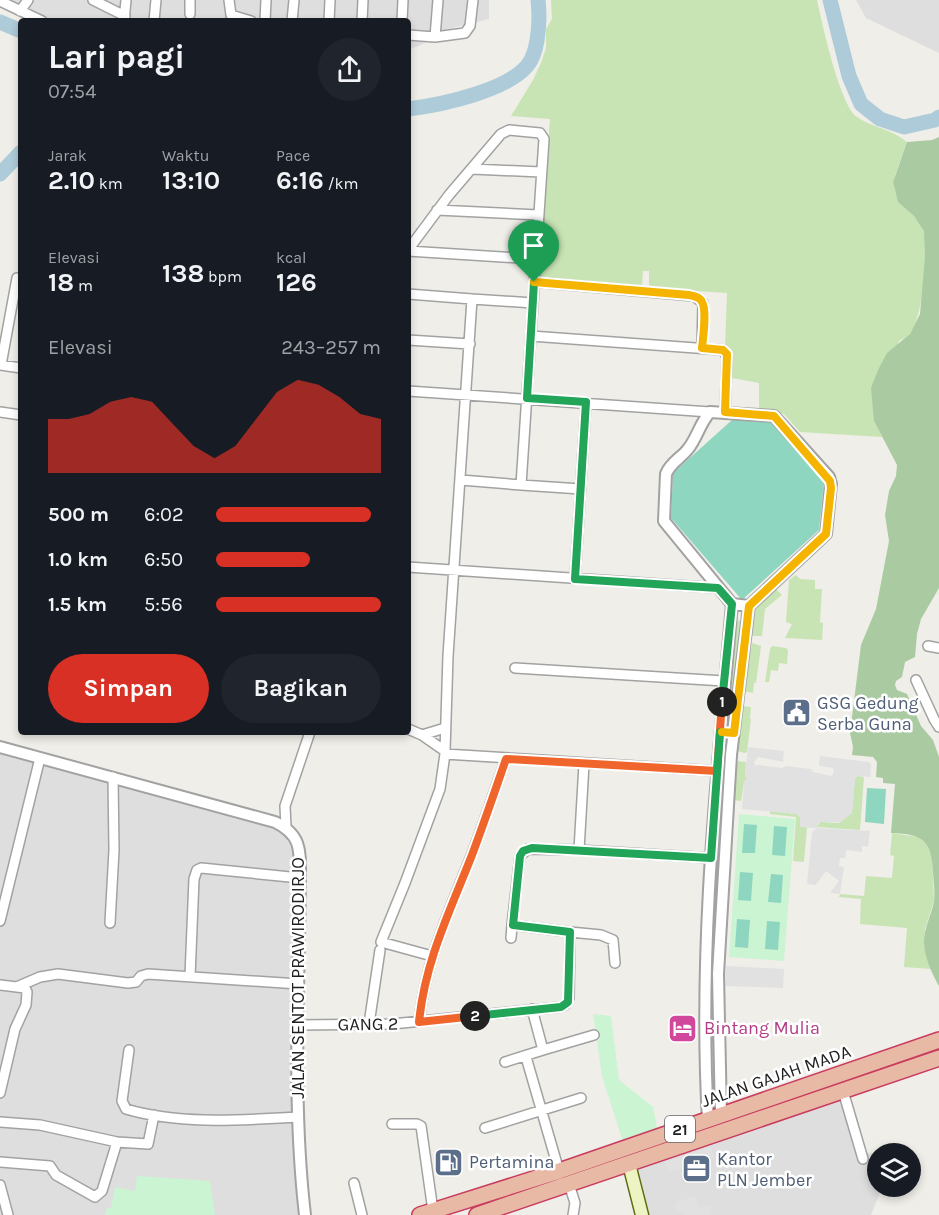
<!DOCTYPE html>
<html lang="id">
<head>
<meta charset="utf-8">
<style>
	body { margin:0; font-family:Karla,sans-serif; background:#20242c; color:#f1f3f6; height:100vh; display:flex; flex-direction:column; font-size:22px; white-space:nowrap }
	* { box-sizing:border-box; margin:0 }
	p { font-size:20px; color:#9ea1a6 }
	.icon { flex:none; width:33px; height:33px; fill:none; stroke:currentColor; stroke-width:2; stroke-linecap:round; stroke-linejoin:round }
	.map { position:relative; flex:1; overflow:hidden }
	.panel { position:absolute; left:18px; top:18px; width:393px; height:717px; display:flex; flex-direction:column; background:#171b24; border-radius:6px; box-shadow:0 3px 9px #0003 }
	.panel>* { flex:none }
	.tools { position:absolute; left:867px; top:1143px; display:grid; gap:12px }
	.tools a { display:grid; place-items:center; width:54px; height:54px; border-radius:50%; background:#171b24; box-shadow:0 3px 9px #0003; font-size:30px }
	.pin { position:absolute; display:grid; place-items:center; width:51px; height:51px; color:#fff; margin:-62px -26px; border-radius:50% 50% 50% 0; rotate:-45deg; box-shadow:0 0 6px #0007 }
	.pin .icon { rotate:45deg }
	.km { position:absolute; width:30px; height:30px; margin:-15px; border-radius:50%; background:#222; color:#fff; font-size:16px; line-height:30px; text-align:center }
	.round { display:grid; place-items:center; flex:none; width:63px; height:63px; border-radius:32px; background:#20242c }
	.headline { display:flex; align-items:center; justify-content:space-between; height:102px; padding:0 30px }
	h1 { font-size:33px; font-weight:700; line-height:45px }
	.figures { display:grid; grid-template-columns:repeat(3,1fr); gap:9px; height:102px; padding:6px 30px }
	.figures div { display:grid; align-content:center }
	.figures b { font-size:26px; font-weight:700 }
	.figures small { font-size:16px; font-weight:400 }
	.figures p { font-size:16px }
	.chart { height:168px; padding:12px 30px }
	.chart p { display:flex; justify-content:space-between }
	.chart svg { width:100%; height:108px; margin-top:6px; fill:#d93025; opacity:.7 }
	.action { display:flex; gap:12px; margin-top:auto; padding:12px 30px }
	.action a { flex:1; height:69px; border-radius:36px; background:#d93025; color:#fff; font-size:24px; font-weight:700; line-height:69px; text-align:center }
	.action a+a { background:#20242c; color:#f1f3f6 }
	ul { padding:0 30px; list-style:none; font-size:20px }
	li { display:grid; grid-template-columns:96px 72px 1fr; align-items:center; height:45px }
	li i { height:15px; border-radius:8px; background:#d93025 }
	.map>svg:first-child { display:block }
	.residential { fill:#dfdede }
	.grass { fill:#c8e4b4 }
	.forest { fill:#aacba2 }
	.park { fill:#cbf4d2 }
	.pitch { fill:#8fd6c1 }
	.parking { fill:#e1e1e1 }
	.lines { fill:none; stroke-linecap:round; stroke-linejoin:round }
	.river { stroke:#aecbd9; stroke-width:15 }
	.minor-casing { stroke:#a2a2a2; stroke-width:12 }
	.tertiary-casing { stroke:#a2a2a2; stroke-width:14 }
	.secondary-casing { stroke:#5c6e11; stroke-width:15 }
	.trunk-casing { stroke:#c93b5f; stroke-width:18 }
	.minor { stroke:#fff; stroke-width:9 }
	.tertiary { stroke:#fff; stroke-width:10 }
	.secondary { stroke:#edf3c3; stroke-width:12 }
	.trunk { stroke:#e8baa6; stroke-width:15 }
	.split-1-casing { stroke:#fff; stroke-width:12 }
	.split-2-casing { stroke:#fff; stroke-width:12 }
	.split-3-casing { stroke:#fff; stroke-width:12 }
	.split-4-casing { stroke:#fff; stroke-width:12 }
	.split-1 { stroke:#22a559; stroke-width:8 }
	.split-2 { stroke:#f0652b; stroke-width:8 }
	.split-3 { stroke:#22a559; stroke-width:8 }
	.split-4 { stroke:#f5b400; stroke-width:8 }
	.labels { text-anchor:middle; dominant-baseline:central; stroke-width:5; stroke-linejoin:round; paint-order:stroke }
	.shield { fill:#fff; stroke:#646464; stroke-width:1.5 }
	.shield-label { font-size:16px; font-weight:bold; fill:#212121 }
	.service-label { font-size:18px; fill:#4e5e75; stroke:#fff; text-anchor:start }
	.street-label { font-size:18px; fill:#212121; stroke:#fff }
	.hotel-label { font-size:18px; fill:#b23c85; stroke:#fff; text-anchor:start }
</style>
</head>
<body>
<div class="map">
<svg width="939" height="1215" viewBox="0 0 939 1215">
	<rect width="100%" height="100%" fill="#f0eee8"/>
	<path class="residential" d="M5,0H489V19L448,29L421,45L408,50V21H224L218,18L209,21H50L46,17Z
		M856,0H939V53L866,18Z
		M0,750L276,828L285,834L296,860L294,1168L301,1215H0Z
		M840,1092L862,1154L885,1151L886,1153L878,1154V1186L882,1187L871,1215H642L629,1164Z"/>
	<path class="grass" d="M551,0H817C822,23 840,106 857,117C873,128 892,129 907,142C904,152 892,178 894,186C899,211 916,211 924,230C930,247 922,320 910,334C908,337 902,339 899,341L874,420L882,437L800,432L784,414L759,408V383L732,378V355L725,348L727,293L649,288V271H643L642,287L543,280L539,273L550,119L511,116L533,80L541,63L546,48V29L552,19Z
		M796,575L800,579L815,580V589H822L820,622L823,623L822,640L785,638L792,624L786,622L789,580Z
		M776,589L782,595L765,609L762,636H752L756,607Z
		M739,620L742,624L730,722H727L735,623Z
		M752,643L761,646L756,683H754L753,693L744,691Z
		M772,646L786,648L788,650L787,664L779,663L778,671L771,670L769,682H765L770,649Z
		M742,706L751,707L750,719H751L747,752L745,753L737,751Z
		M726,739L728,740L712,969L710,968L724,740Z
		M737,761L746,762L745,775L747,779L744,782L741,801L733,800Z
		M858,776L864,777L860,830L817,827L820,822L839,823L852,811L855,778Z
		M770,811L797,814L800,817V827H807L804,862L793,861L796,817L770,814Z
		M892,833L918,837L926,843L932,855L934,901L925,929L924,946L931,969L904,967L907,928L860,924L861,899L839,897L840,894L864,896L866,876L892,878L894,856L890,855Z"/>
	<path class="forest" d="M939,137V588L921,619L917,634L915,657L905,662L902,677L896,681L895,685L897,690L907,694L921,726L933,740L939,757V986C932,974 924,956 924,942C924,928 931,916 934,902C935,892 934,883 933,874C932,841 924,834 891,833L895,784L883,783V778L876,777L877,762L873,757L852,755L853,747L850,733L861,645L876,609L889,541L885,515L889,491L896,476L897,465L874,421L871,388L878,370L887,353L910,334L920,314L922,291L925,256L924,231L914,216L898,202L893,182L907,142L932,140Z"/>
	<path class="park" d="M739,814L795,819L784,961L729,957Z
		M593,1014L611,1016L619,1080L653,1107L658,1133L623,1142L602,1076Z
		M137,1176L210,1181L215,1215H105L107,1208H111L115,1187L135,1191Z"/>
	<path class="pitch" d="M732,420L771,422L824,483L819,530L742,600L671,518L673,473Z
		M867,788L886,789L884,824L865,822Z
		M744,824L757,825L755,853H742Z
		M774,826L787,827L785,856L772,855Z
		M740,872L753,873L751,901L738,900Z
		M771,874L783,875L781,903L768,902Z
		M737,919L750,920L748,948L735,947Z
		M767,921L780,922L778,950L765,949Z"/>
	<path class="parking" d="M748,747L784,751L783,762L758,757L754,762L756,766L759,765L782,768L786,766L811,769L813,772L831,776L834,773L833,768L819,766L820,756L869,762L871,764L870,777L858,776L855,778L852,813L841,822H820L818,824V828L870,831L868,847L862,846V852L846,850L845,858H840L839,866L844,867L840,894L830,893L839,881L826,871L816,885L807,884L812,832L817,828L800,827V817L797,814L742,809L744,781L747,779L745,775Z
		M726,966L784,969L783,988L725,986Z
		M711,1147L714,1158L669,1172L665,1162Z
		M695,1196L699,1208L709,1206L711,1215H685L674,1208L679,1201Z"/>
	<g class="lines">
		<path class="river" d="M830,0L849,76L861,104L880,119L904,127L935,120L939,117
			M0,22L21,31
			M408,109C440,105 515,90 531,60C539,45 540,16 538,0
			M0,174L21,152"/>
		<defs>
			<path id="minor" d="M93,0L125,16
				M229,0L231,15L251,21
				M0,1L42,21
				M20,11L28,0
				M190,14V0
				M124,21L126,0
				M154,21L156,0
				M265,21L266,0
				M292,21L294,0
				M329,21L330,0
				M362,21L363,0
				M402,21L403,0
				M408,35L435,37L465,33L470,26L473,0
				M435,37L438,0
				M472,169L541,172
				M437,210L538,215
				M408,250L449,195L501,134L509,130L540,133L544,139L533,303
				M408,251L535,259
				M534,282L694,296L703,303L702,348
				M408,294L472,299
				M531,336L723,350L727,357L725,412
				M408,340L470,344
				M0,365L21,368
				M1,365L17,278
				M408,391L710,412
				M0,412L21,415
				M461,480L521,485
				M408,567L718,588
				M575,579L586,402
				M928,646L939,648
				M515,668L724,681
				M916,680L934,719L939,727
				M408,729L422,735L445,751V754L717,771
				M422,735L445,728
				M445,751L448,656L472,299L533,303L521,485L581,489
				M286,827L285,806L310,732
				M579,850L584,764
				M0,921L40,758
				M110,923L114,850L113,777
				M512,925L520,856L528,849L579,850L711,858
				M570,932L601,935L613,940L615,963
				M432,956L381,942L405,883L440,789L445,754
				M190,976L194,879L197,870L201,868L300,878
				M0,985L25,988L27,992L26,1005L15,1029L0,1093
				M19,986L40,977L58,974L128,983L136,982L141,976L148,974L299,984
				M419,1022C425,963 448,914 470,859C483,826 494,792 506,759
				M369,1024L380,950
				M298,1025L392,1024L561,1007L566,1004L569,998L570,932L512,925L511,938
				M129,1050L122,1101L126,1109C180,1125 242,1120 298,1117
				M543,1050L594,1035
				M526,1057L559,1171
				M505,1062L543,1050L532,1009
				M843,1091L863,1159
				M0,1122L40,1125L117,1142L102,1191L95,1197L56,1175L50,1166L0,1162
				M392,1124H417L421,1126L433,1211
				M485,1128L581,1098
				M117,1142L148,1144L154,1115
				M354,1183L362,1215
				M569,1184L575,1203L573,1215
				M0,1185L8,1215"/>
			<path id="tertiary" d="M710,412L774,416L829,477L831,484L826,534L749,606L732,604L664,521L666,474C670,463 681,458 688,449C697,438 700,423 710,412Z
				M0,747L275,822C302,835 300,851 300,878C299,990 292,1103 305,1215
				M721,1116L718,974L731,755L749,606
				M708,1120C698,948 717,776 732,604"/>
			<path id="secondary" d="M629,1164L642,1215"/>
			<path id="trunk" d="M420,1215L559,1171L939,1040
				M477,1215L939,1058"/>
		</defs>
		<use href="#minor" class="minor-casing"/>
		<use href="#tertiary" class="tertiary-casing"/>
		<use href="#secondary" class="secondary-casing"/>
		<use href="#trunk" class="trunk-casing"/>
		<use href="#minor" class="minor"/>
		<use href="#tertiary" class="tertiary"/>
		<use href="#secondary" class="secondary"/>
		<use href="#trunk" class="trunk"/>
	</g>
	<g class="lines">
		<defs>
			<path id="split-1" d="M534,282L527,398L586,402L575,579L718,588L732,604L722,702"/>
			<path id="split-2" d="M475,1016L419,1022C425,961 450,911 472,855C484,823 495,791 506,759L717,771L722,702"/>
			<path id="split-3" d="M475,1016L561,1007L568,1002L570,932L513,925L520,856L523,851L532,848L711,858L720,732H722"/>
			<path id="split-4" d="M534,282L689,295C694,296 700,297 702,302C707,310 703,338 702,348L723,350L727,354L725,412L774,416L830,481L831,488L826,534L749,606L734,733L722,732"/>
		</defs>
		<use href="#split-1" class="split-1-casing"/>
		<use href="#split-2" class="split-2-casing"/>
		<use href="#split-3" class="split-3-casing"/>
		<use href="#split-4" class="split-4-casing"/>
		<use href="#split-1" class="split-1"/>
		<use href="#split-2" class="split-2"/>
		<use href="#split-3" class="split-3"/>
		<use href="#split-4" class="split-4"/>
	</g>
	<defs>
		<symbol id="civic-square" viewBox="-11 -11 22 22"><rect x="-9" y="-9" width="18" height="18" rx="4" fill="#5c6f8a" stroke="#fff"/><path d="M-.6-6.5H3V-4.5H.6V-3L4-1V1h2V6H-6V1h2V-1L-.6-3ZM-1.2 2.5V6h2.4V2.5Z" fill="#fff"/></symbol>
		<symbol id="hotel-square" viewBox="-11 -11 22 22"><rect x="-9" y="-9" width="18" height="18" rx="4" fill="#d1479c" stroke="#fff"/><path d="M-6-4.5h1.5V1H6V5H4.5V3h-9V5H-6ZM-4 0a1.8 1.8 0 1 1 3.6 0ZM.5 0V-2.5h3Q6-2.5 6 0Z" fill="#fff"/></symbol>
		<symbol id="fuel-square" viewBox="-11 -11 22 22"><rect x="-9" y="-9" width="18" height="18" rx="4" fill="#5c6f8a" stroke="#fff"/><path d="M-5.5-6h7V0h2V4h1.3V-2.5L3-4.5l.8-.8L6-3V5H2.5V1h-1V6h-7ZM-4.2-4.7v3.2H.2V-4.7Z" fill="#fff"/></symbol>
		<symbol id="office-square" viewBox="-11 -11 22 22"><rect x="-9" y="-9" width="18" height="18" rx="4" fill="#5c6f8a" stroke="#fff"/><path d="M-6-3h4V-5.5h4V-3h4V5H-6ZM-1-4.5V-3h2v-1.5ZM-6 0V1H6V0Z" fill="#fff"/></symbol>
	</defs>
	<g fill-rule="evenodd">
		<use href="#civic-square" x="780" y="696" width="33" height="33"/>
		<use href="#hotel-square" x="666" y="1012" width="33" height="33"/>
		<use href="#fuel-square" x="432" y="1146" width="33" height="33"/>
		<use href="#office-square" x="680" y="1152" width="33" height="33"/>
	</g>
	<g class="labels">
		<rect class="shield" x="665" y="1116" width="30" height="26" rx="4.5"/>
		<g class="shield-label">
			<text x="680" y="1129">21</text>
		</g>
		<g class="service-label">
			<text x="817" y="703">GSG Gedung<tspan x="817" dy="21">Serba Guna</tspan></text>
			<text x="717" y="1159">Kantor<tspan x="717" dy="21">PLN Jember</tspan></text>
			<text x="469" y="1162">Pertamina</text>
		</g>
		<g class="street-label">
			<text transform="translate(298 978) rotate(-90)">JALAN SENTOT PRAWIRODIRJO</text>
			<text transform="translate(368 1024) rotate(-1)">GANG 2</text>
			<text transform="translate(776 1076) rotate(-19)">JALAN GAJAH MADA</text>
		</g>
		<g class="hotel-label">
			<text x="704" y="1028">Bintang Mulia</text>
		</g>
	</g>
</svg>
<div class="tools">
<a><svg class="icon" aria-label="layers" viewBox="0 0 24 24"><path d="M12 4l9 5-9 5-9-5zM3 14l9 5 9-5"/></svg></a>
</div>
<div class="pin" style="left:534px;top:282px;background:#1e9e55"><svg class="icon" aria-label="arrive" viewBox="0 0 24 24"><path d="M6 21V4h12l-3 4 3 4H6"/></svg></div>
<b class="km" style="left:722px;top:702px">1</b>
<b class="km" style="left:475px;top:1016px">2</b>
<section class="panel">
<div class="headline"><div><h1>Lari pagi</h1><p>07:54</p></div><a class="round"><svg class="icon" aria-label="share" viewBox="0 0 24 24"><path d="M12 15V3M7 8l5-5 5 5M5 13v7h14v-7"/></svg></a></div>
<div class="figures">
<div><p>Jarak</p><b>2.10<small> km</small></b></div>
<div><p>Waktu</p><b>13:10</b></div>
<div><p>Pace</p><b>6:16<small> /km</small></b></div>
</div>
<div class="figures">
<div><p>Elevasi</p><b>18<small> m</small></b></div>
<div><b>138<small> bpm</small></b></div>
<div><p>kcal</p><b>126</b></div>
</div>
<div class="chart"><p><span>Elevasi</span>243–257 m</p>
<svg viewBox="0 0 160 44" preserveAspectRatio="none"><path d="M0 44V22L10 22L20 20L30 15L40 13L50 15L60 24L70 33L80 38L90 33L100 22L110 11L120 6L130 8L140 13L150 20L160 22V44z"/></svg>
</div>
<ul>
<li><b>500 m</b>6:02<i style="width:94%"></i></li>
<li><b>1.0 km</b>6:50<i style="width:57%"></i></li>
<li><b>1.5 km</b>5:56<i style="width:100%"></i></li>
</ul>
<div class="action"><a>Simpan</a><a>Bagikan</a></div>
</section>
</div>
</body>
</html>
